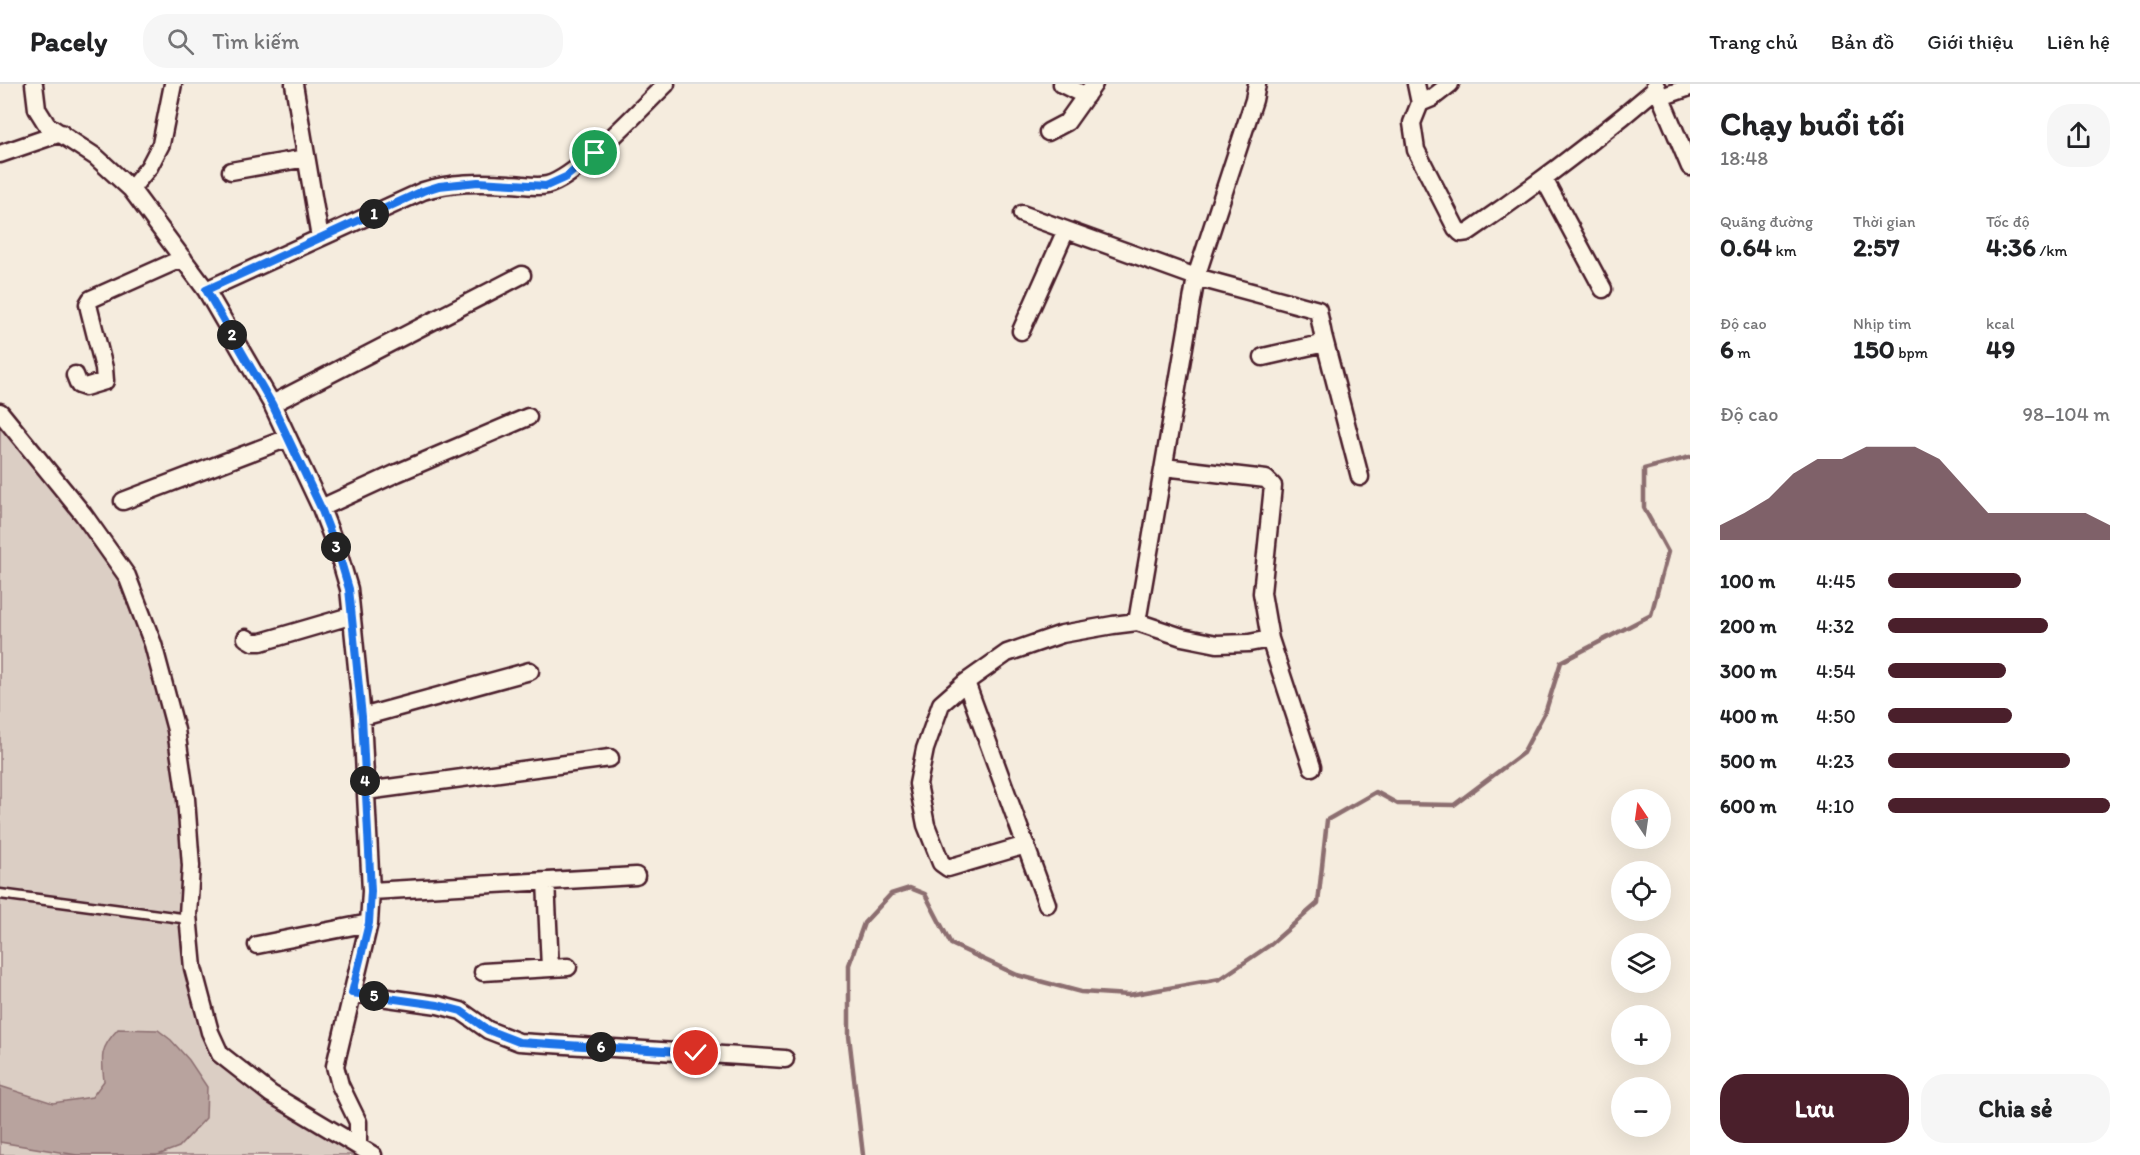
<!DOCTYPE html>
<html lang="vi">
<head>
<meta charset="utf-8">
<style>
	body { margin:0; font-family:Itim,sans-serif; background:#f6f6f6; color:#202124; height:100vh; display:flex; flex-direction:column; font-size:22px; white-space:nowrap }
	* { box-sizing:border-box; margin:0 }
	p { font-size:20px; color:#757577 }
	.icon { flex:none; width:33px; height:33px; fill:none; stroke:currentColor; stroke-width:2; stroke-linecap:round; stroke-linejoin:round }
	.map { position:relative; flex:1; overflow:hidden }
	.details { display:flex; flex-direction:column; background:#fff; width:450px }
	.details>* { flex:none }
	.needle { width:39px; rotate:347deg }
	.fabs { position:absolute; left:1611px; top:705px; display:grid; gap:12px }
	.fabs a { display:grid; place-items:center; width:60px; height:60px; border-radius:50%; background:#fff; box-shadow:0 6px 24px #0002; font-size:30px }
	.pin { position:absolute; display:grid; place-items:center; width:51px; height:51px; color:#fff; margin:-26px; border:3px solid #fff; border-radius:50%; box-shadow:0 2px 6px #0007 }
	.km { position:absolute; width:30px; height:30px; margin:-15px; border-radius:50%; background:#222; color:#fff; font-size:16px; line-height:30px; text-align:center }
	.round { display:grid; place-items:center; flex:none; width:63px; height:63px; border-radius:24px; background:#f6f6f6 }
	.overview { display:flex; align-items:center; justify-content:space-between; height:102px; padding:0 30px }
	h1 { font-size:33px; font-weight:700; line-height:45px }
	.metrics { display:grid; grid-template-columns:repeat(3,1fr); gap:9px; height:102px; padding:6px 30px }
	.metrics div { display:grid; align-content:center }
	.metrics b { font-size:26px; font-weight:700 }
	.metrics small { font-size:16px; font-weight:400 }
	.metrics p { font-size:16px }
	.chart { height:168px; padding:12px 30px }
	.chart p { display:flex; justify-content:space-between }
	.chart svg { width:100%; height:108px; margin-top:6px; fill:#4a1f2b; opacity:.7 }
	.action { display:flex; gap:12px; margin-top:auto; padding:12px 30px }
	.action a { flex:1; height:69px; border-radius:24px; background:#4a1f2b; color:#fff; font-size:24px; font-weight:700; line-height:69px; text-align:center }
	.action a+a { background:#f6f6f6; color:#202124 }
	ul { padding:0 30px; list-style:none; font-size:20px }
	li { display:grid; grid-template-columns:96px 72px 1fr; align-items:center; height:45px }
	li i { height:15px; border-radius:8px; background:#4a1f2b }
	header { display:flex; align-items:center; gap:36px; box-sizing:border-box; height:84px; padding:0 30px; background:#fff; border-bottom:2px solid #e0e0e0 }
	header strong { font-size:28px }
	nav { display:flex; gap:33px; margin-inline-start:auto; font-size:21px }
	.search { width:420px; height:54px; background:#f6f6f6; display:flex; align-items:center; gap:15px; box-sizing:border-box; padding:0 21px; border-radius:24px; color:#757577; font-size:22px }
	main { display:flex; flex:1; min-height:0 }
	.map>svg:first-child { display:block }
	.green { fill:#dbcec4; stroke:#927678; stroke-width:1.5 }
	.water { fill:#b8a39e; stroke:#8c6e70; stroke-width:1.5 }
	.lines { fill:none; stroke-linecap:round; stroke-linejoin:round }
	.stream { stroke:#8c6e70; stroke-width:4.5 }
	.lane-casing { stroke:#4a1f2b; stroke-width:13 }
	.street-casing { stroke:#4a1f2b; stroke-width:21 }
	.lane { stroke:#fcf5e5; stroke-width:8 }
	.street { stroke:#fcf5e5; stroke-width:16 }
	.route-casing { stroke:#fff; stroke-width:12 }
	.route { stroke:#1a73e8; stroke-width:8 }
</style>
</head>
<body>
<header>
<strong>Pacely</strong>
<div class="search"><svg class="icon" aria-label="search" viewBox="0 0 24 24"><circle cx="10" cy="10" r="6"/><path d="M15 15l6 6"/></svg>Tìm kiếm</div>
<nav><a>Trang chủ</a><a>Bản đồ</a><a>Giới thiệu</a><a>Liên hệ</a></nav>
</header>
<main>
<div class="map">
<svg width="1690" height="1071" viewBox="0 0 1690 1071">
	<rect width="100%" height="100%" fill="#f5ecde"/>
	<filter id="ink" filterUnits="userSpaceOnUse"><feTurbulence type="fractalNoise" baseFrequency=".0167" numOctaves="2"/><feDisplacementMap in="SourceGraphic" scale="12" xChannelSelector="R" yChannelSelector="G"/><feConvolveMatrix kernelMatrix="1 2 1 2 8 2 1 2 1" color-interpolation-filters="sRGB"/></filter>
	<g filter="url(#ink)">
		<path class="green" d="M0,337L78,434L121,495L143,545L171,651L204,950L362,1071H0Z"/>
		<path class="water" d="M118,945L158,946L171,956L189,976L207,1003L206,1034L179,1063L158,1071H77L0,1058V1002L53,1019L92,1013L104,997C101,972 100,964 118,945Z"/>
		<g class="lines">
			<path class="stream" d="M863,1071L849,952V881L864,839L891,810L910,804L925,810L951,860L1017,891L1081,908L1129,911L1220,895L1270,861L1318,819L1327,736L1376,708L1398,720L1454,721L1523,669L1546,626L1561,578L1651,531L1668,468L1644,424V385L1690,373"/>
			<defs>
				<path id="lane" d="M0,810L189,835"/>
				<path id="street" d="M34,0L37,25L47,41L96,73L131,105L206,206L272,320L321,424L339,471L349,505L362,633L371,807L369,839L335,982L340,1001L358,1038V1062
					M294,0L320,154
					M1062,0L1086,12
					M1416,0L1420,19
					M1450,0L1432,14L1420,19L1412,39L1416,66L1456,144L1461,149L1468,148C1534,103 1596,56 1657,4
					M1655,0L1690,83
					M1661,13L1690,3
					M1048,48L1067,38L1094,0
					M0,70L61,49
					M231,87L306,74
					M1544,95L1603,205
					M131,105L149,83L161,60L173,0
					M1022,130L1196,193L1318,226L1323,251L1360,393
					M206,206L423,107C451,98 480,98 510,100C521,100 536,104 547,101C577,94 641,24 666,0
					M1021,247L1066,146
					M1263,273L1325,259
					M75,291L79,301L85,303L105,297L104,284L89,225L88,220L91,215L183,174
					M272,320L522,191
					M0,328L83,430L127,492L153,560L176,646L186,715L191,782L188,831L193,884L210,948L220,970L271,1010L373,1071
					M1164,383L1266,395L1273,402L1262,509L1270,555L1312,683
					M123,417L288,354
					M321,424L397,389L528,333
					M1137,538L1196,193L1254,16L1257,0
					M246,554L253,558H261L350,532
					M966,598L1047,820
					M362,633L530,587
					M366,707L610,674
					M1026,761L948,784L941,779L926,741L918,700L925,665L941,620L966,598L1007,569L1062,550L1113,541L1137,538L1182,553L1217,560L1249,559L1270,555
					M546,797L550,884
					M371,807L636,792
					M257,861L369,839
					M483,888L568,883
					M352,909L438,921L461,927L488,946L519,958L785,975"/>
			</defs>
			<use href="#lane" class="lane-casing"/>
			<use href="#street" class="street-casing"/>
			<use href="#lane" class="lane"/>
			<use href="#street" class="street"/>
		</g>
	</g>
	<g class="lines" filter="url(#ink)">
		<defs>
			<path id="route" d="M595,69L566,93L546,102L478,98L439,102L423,107L206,206L272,320L321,424L339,471L349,505L362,633L371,807L369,839L352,909L438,921L461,927L488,946L519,958L696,969"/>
		</defs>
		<use href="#route" class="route-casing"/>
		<use href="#route" class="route"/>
	</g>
</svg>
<div class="fabs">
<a><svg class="needle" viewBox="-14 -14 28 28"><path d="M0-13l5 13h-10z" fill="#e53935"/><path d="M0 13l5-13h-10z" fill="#757577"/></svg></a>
<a><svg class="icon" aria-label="locate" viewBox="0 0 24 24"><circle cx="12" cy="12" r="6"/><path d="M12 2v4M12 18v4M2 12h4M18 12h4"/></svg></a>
<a><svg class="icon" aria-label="layers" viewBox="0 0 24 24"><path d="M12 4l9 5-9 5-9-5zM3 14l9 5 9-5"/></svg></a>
<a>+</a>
<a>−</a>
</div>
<div class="pin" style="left:595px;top:69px;background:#1e9e55"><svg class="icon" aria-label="arrive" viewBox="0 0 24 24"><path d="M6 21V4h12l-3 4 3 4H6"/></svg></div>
<div class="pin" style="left:696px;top:969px;background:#d93025"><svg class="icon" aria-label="check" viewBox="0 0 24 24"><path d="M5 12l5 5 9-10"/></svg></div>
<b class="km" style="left:374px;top:130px">1</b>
<b class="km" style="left:232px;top:251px">2</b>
<b class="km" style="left:336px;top:463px">3</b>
<b class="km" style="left:365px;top:697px">4</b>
<b class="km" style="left:374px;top:912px">5</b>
<b class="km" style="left:601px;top:963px">6</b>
</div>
<section class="details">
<div class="overview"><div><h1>Chạy buổi tối</h1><p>18:48</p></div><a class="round"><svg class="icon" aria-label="share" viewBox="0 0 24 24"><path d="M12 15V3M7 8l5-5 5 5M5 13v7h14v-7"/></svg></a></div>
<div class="metrics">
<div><p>Quãng đường</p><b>0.64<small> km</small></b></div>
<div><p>Thời gian</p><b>2:57</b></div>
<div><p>Tốc độ</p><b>4:36<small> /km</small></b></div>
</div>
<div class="metrics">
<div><p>Độ cao</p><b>6<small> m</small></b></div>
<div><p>Nhịp tim</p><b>150<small> bpm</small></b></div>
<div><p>kcal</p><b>49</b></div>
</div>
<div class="chart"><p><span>Độ cao</span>98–104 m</p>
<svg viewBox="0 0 160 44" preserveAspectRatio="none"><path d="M0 44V38L10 33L20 27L30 17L40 11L50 11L60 6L70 6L80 6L90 11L100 22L110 33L120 33L130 33L140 33L150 33L160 38V44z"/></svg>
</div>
<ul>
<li><b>100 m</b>4:45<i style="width:60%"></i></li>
<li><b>200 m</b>4:32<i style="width:72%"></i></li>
<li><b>300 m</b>4:54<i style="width:53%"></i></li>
<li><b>400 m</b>4:50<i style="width:56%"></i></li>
<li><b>500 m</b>4:23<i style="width:82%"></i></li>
<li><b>600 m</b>4:10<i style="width:100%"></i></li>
</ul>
<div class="action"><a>Lưu</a><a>Chia sẻ</a></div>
</section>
</main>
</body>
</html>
